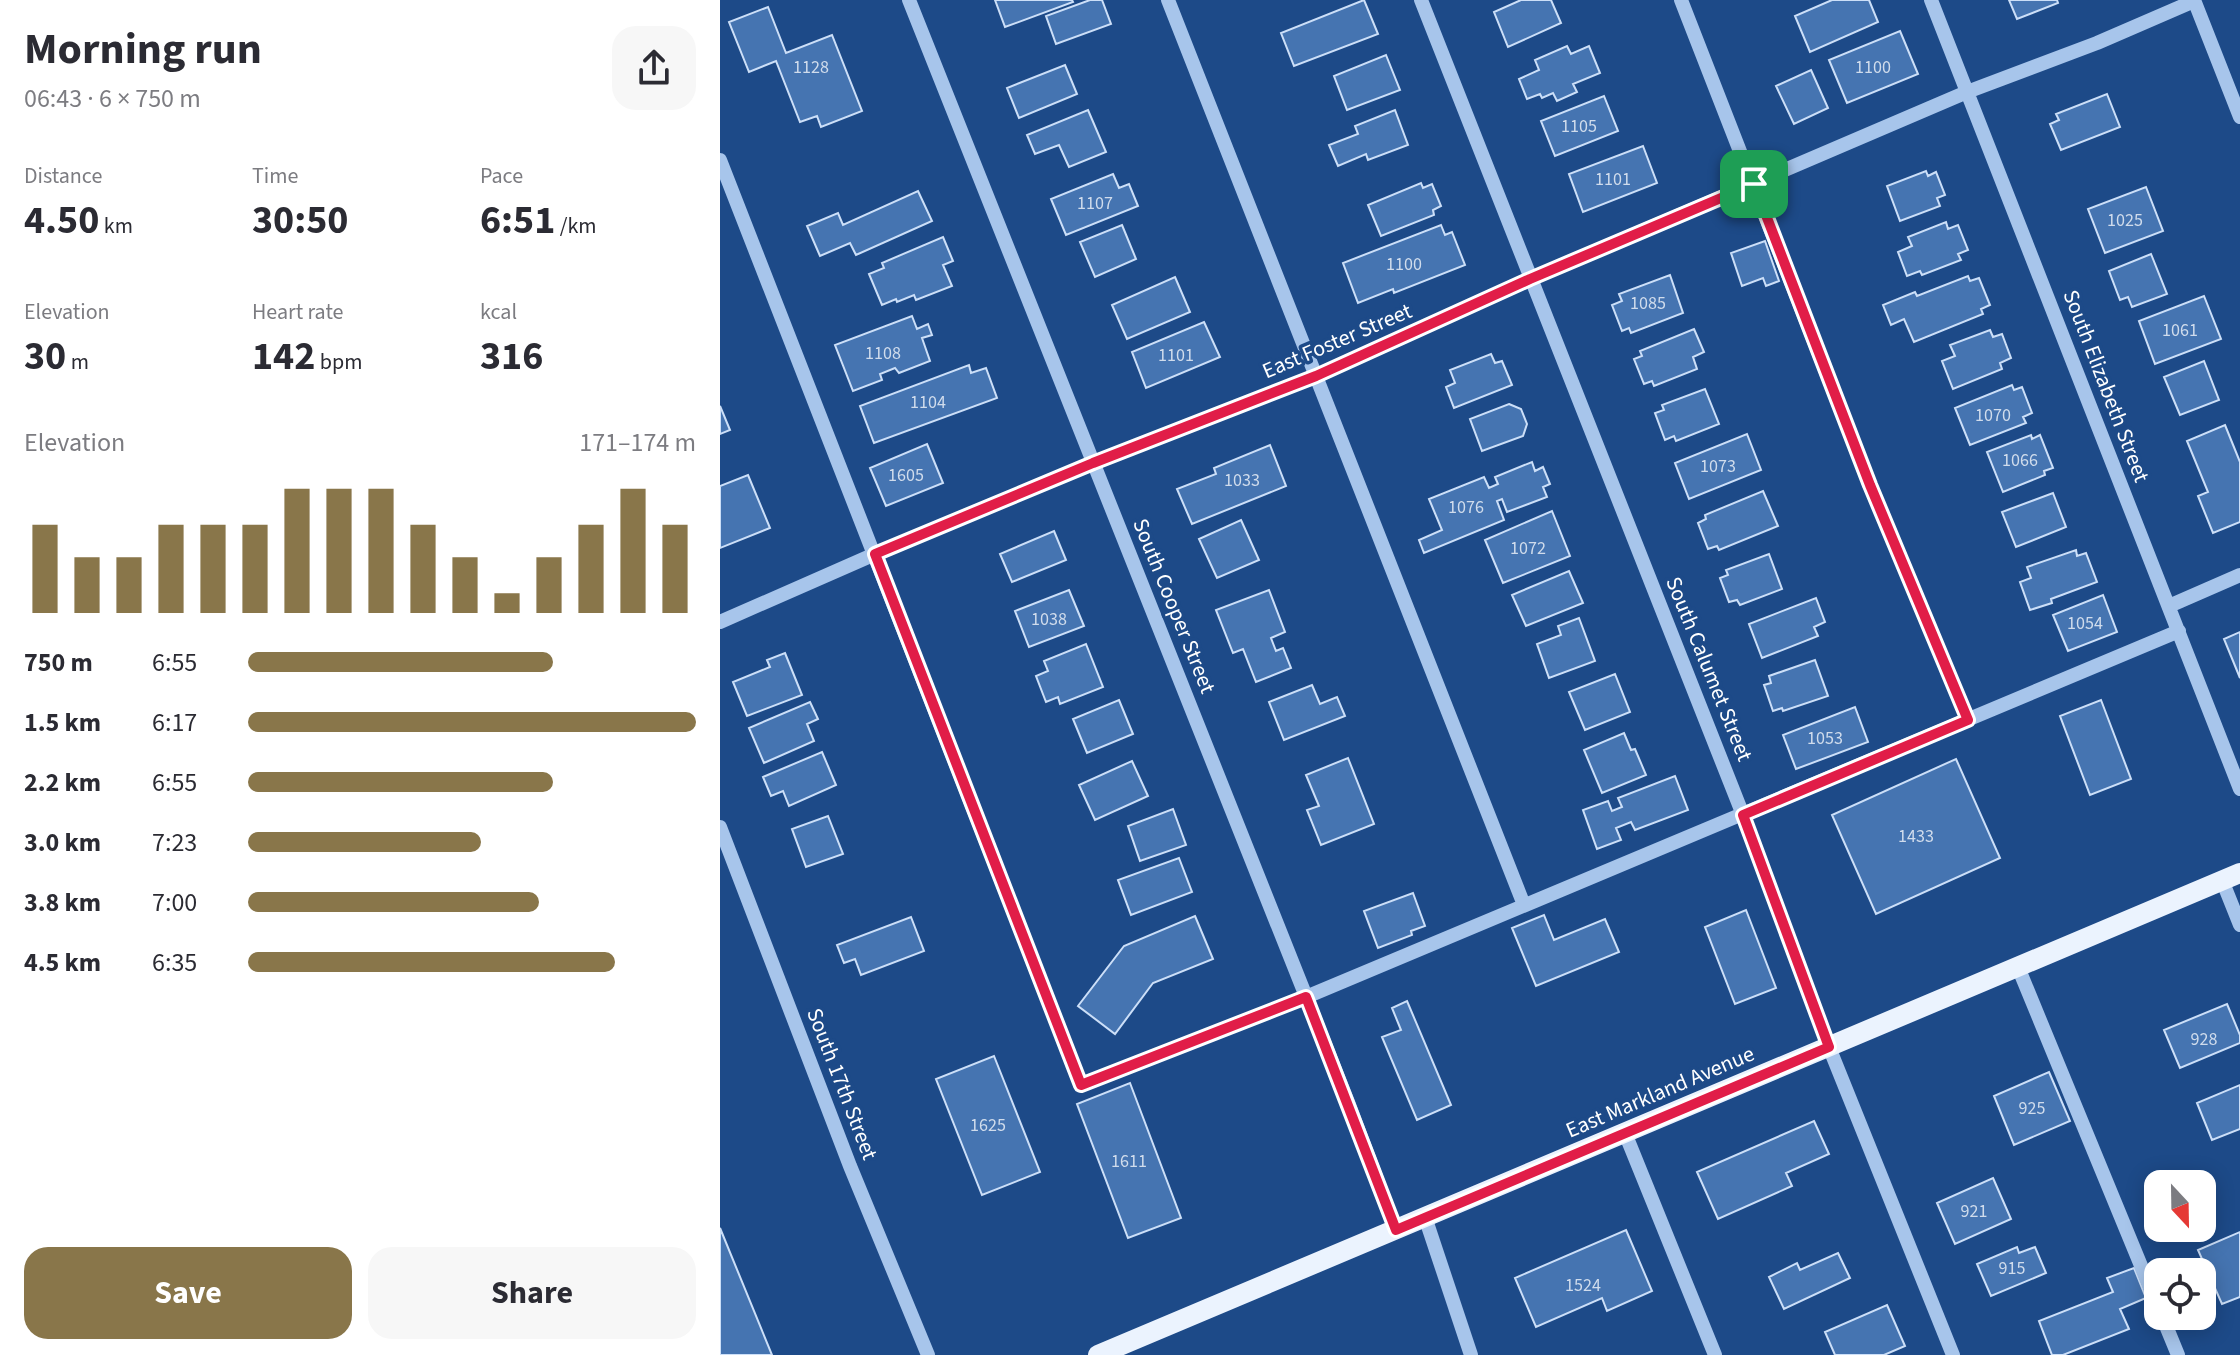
<!DOCTYPE html>
<html lang="en">
<head>
<meta charset="utf-8">
<style>
	body { margin:0; font-family:"Source Sans 3",sans-serif; background:#f7f7f7; color:#2b2b33; height:100vh; display:flex; flex-direction:column; font-size:30px; white-space:nowrap }
	* { box-sizing:border-box; margin:0 }
	p { font-size:26px; color:#7c7c81 }
	.icon { flex:none; width:44px; height:44px; fill:none; stroke:currentColor; stroke-width:2; stroke-linecap:round; stroke-linejoin:round }
	.map { position:relative; flex:1; overflow:hidden }
	.panel { display:flex; flex-direction:column; background:#fff; width:720px }
	.panel>* { flex:none }
	.needle { width:52px; rotate:158deg }
	.tools { position:absolute; left:1424px; top:1170px; display:grid; gap:16px }
	.tools a { display:grid; place-items:center; width:72px; height:72px; border-radius:16px; background:#fff; box-shadow:0 4px 20px #0003; font-size:40px }
	.pin { position:absolute; display:grid; place-items:center; width:68px; height:68px; color:#fff; margin:-34px; border-radius:16px; box-shadow:0 4px 12px #0006 }
	.round { display:grid; place-items:center; flex:none; width:84px; height:84px; border-radius:24px; background:#f7f7f7 }
	.head { display:flex; align-items:center; justify-content:space-between; height:136px; padding:0 24px }
	h1 { font-size:44px; font-weight:700; line-height:60px }
	.stats { display:grid; grid-template-columns:repeat(3,1fr); gap:12px; height:136px; padding:8px 24px }
	.stats div { display:grid; align-content:center }
	.stats b { font-size:40px; font-weight:700 }
	.stats small { font-size:22px; font-weight:400 }
	.stats p { font-size:22px }
	.chart { height:224px; padding:16px 24px }
	.chart p { display:flex; justify-content:space-between }
	.chart svg { width:100%; height:144px; margin-top:8px; stroke:#89764a; stroke-width:6 }
	.button { display:flex; gap:16px; margin-top:auto; padding:16px 24px }
	.button a { flex:1; height:92px; border-radius:24px; background:#89764a; color:#fff; font-size:32px; font-weight:700; line-height:92px; text-align:center }
	.button a+a { background:#f7f7f7; color:#2b2b33 }
	ul { padding:0 24px; list-style:none; font-size:26px }
	li { display:grid; grid-template-columns:128px 96px 1fr; align-items:center; height:60px }
	li i { height:20px; border-radius:10px; background:#89764a }
	main { display:flex; flex:1; min-height:0 }
	.map>svg:first-child { display:block }
	.building { fill:#4574b1; stroke:#ccdff8; stroke-width:2 }
	.lines { fill:none; stroke-linecap:round; stroke-linejoin:round }
	.minor { stroke:#a7c5eb; stroke-width:14 }
	.major { stroke:#ebf3fe; stroke-width:20 }
	.route-casing { stroke:#fff; stroke-width:16 }
	.route { stroke:#e11d48; stroke-width:10 }
	.labels { text-anchor:middle; dominant-baseline:central; stroke-width:7; stroke-linejoin:round; paint-order:stroke }
	.number-label { font-size:18px; fill:#d0dcec }
	.street-label { font-size:22px; fill:#fff; stroke:#1d4a88 }
</style>
</head>
<body>
<main>
<section class="panel">
<div class="head"><div><h1>Morning run</h1><p>06:43 · 6 × 750 m</p></div><a class="round"><svg class="icon" aria-label="share" viewBox="0 0 24 24"><path d="M12 15V3M7 8l5-5 5 5M5 13v7h14v-7"/></svg></a></div>
<div class="stats">
<div><p>Distance</p><b>4.50<small> km</small></b></div>
<div><p>Time</p><b>30:50</b></div>
<div><p>Pace</p><b>6:51<small> /km</small></b></div>
</div>
<div class="stats">
<div><p>Elevation</p><b>30<small> m</small></b></div>
<div><p>Heart rate</p><b>142<small> bpm</small></b></div>
<div><p>kcal</p><b>316</b></div>
</div>
<div class="chart"><p><span>Elevation</span>171–174 m</p>
<svg viewBox="0 0 160 44" preserveAspectRatio="none"><path d="M5 44V17M15 44V27M25 44V27M35 44V17M45 44V17M55 44V17M65 44V6M75 44V6M85 44V6M95 44V17M105 44V27M115 44V38M125 44V27M135 44V17M145 44V6M155 44V17"/></svg>
</div>
<ul>
<li><b>750 m</b>6:55<i style="width:68%"></i></li>
<li><b>1.5 km</b>6:17<i style="width:100%"></i></li>
<li><b>2.2 km</b>6:55<i style="width:68%"></i></li>
<li><b>3.0 km</b>7:23<i style="width:52%"></i></li>
<li><b>3.8 km</b>7:00<i style="width:65%"></i></li>
<li><b>4.5 km</b>6:35<i style="width:82%"></i></li>
</ul>
<div class="button"><a>Save</a><a>Share</a></div>
</section>
<div class="map">
<svg width="1520" height="1355" viewBox="0 0 1520 1355">
	<rect width="100%" height="100%" fill="#1d4a88"/>
	<path class="building" d="M275,0H352L353,2L285,27Z
		M370,0H382L391,24L336,44L326,16Z
		M644,0L658,34L574,66L561,33Z
		M801,0H831L841,23L788,47L774,12Z
		M1112,0H1149L1158,22L1090,52L1075,16Z
		M1289,0H1337L1338,3L1297,19Z
		M48,7L66,53L112,35L142,111L101,127L97,116L80,122L56,61L29,72L9,22Z
		M1180,31L1198,74L1127,103L1109,60Z
		M847,46L851,54L869,46L880,73L853,84L857,92L837,101L833,93L822,98L820,94L807,99L799,79L819,70L815,60Z
		M666,55L680,90L627,110L614,76Z
		M345,65L357,94L299,118L287,88Z
		M1091,70L1108,108L1074,124L1056,86Z
		M1387,94L1400,127L1341,150L1330,124L1339,120L1336,114Z
		M884,96L898,131L835,156L821,121Z
		M368,110L386,152L349,167L339,145L315,154L307,135Z
		M675,110L688,145L648,160L646,154L618,166L609,145L638,134L635,126Z
		M923,146L937,183L863,212L849,174Z
		M1206,171L1208,176L1216,172L1225,195L1217,198L1220,206L1180,221L1167,186Z
		M393,174L399,188L409,184L418,206L346,235L331,199Z
		M701,183L703,188L712,184L721,206L713,210L714,215L661,236L648,205Z
		M1426,187L1443,231L1385,253L1368,209Z
		M198,191L212,221L136,255L130,243L100,256L87,226L118,213L123,225Z
		M1226,222L1228,229L1238,225L1248,250L1238,254L1241,260L1202,275L1200,271L1187,276L1178,252L1192,246L1188,237Z
		M402,225L416,259L375,277L360,242Z
		M721,225L725,235L732,232L745,265L674,293L673,289L638,303L623,263Z
		M223,237L233,261L223,265L232,286L196,300L194,295L177,302L176,299L162,305L149,274L164,268L162,263Z
		M1045,241L1059,281L1046,286L1043,278L1022,286L1011,253Z
		M1431,254L1447,294L1412,307L1408,297L1400,300L1389,271Z
		M950,275L963,313L911,333L909,328L902,331L892,305L902,301L899,294Z
		M1248,276L1250,281L1259,278L1270,305L1261,309L1263,314L1194,342L1184,319L1171,325L1163,305L1195,292L1197,296Z
		M455,277L470,312L407,339L392,305Z
		M1484,296L1501,339L1435,364L1419,321Z
		M192,316L197,329L208,324L212,335L202,338L210,361L179,373L175,368L160,374L162,380L133,391L115,345Z
		M484,322L500,357L426,388L412,352Z
		M974,329L984,352L973,357L977,369L934,386L932,381L924,384L914,359L922,356L920,351Z
		M1270,330L1273,337L1282,334L1291,358L1280,363L1282,369L1233,389L1222,361L1235,356L1230,345Z
		M771,354L775,363L782,361L792,385L734,408L726,387L735,383L730,370Z
		M1484,361L1499,400L1460,415L1444,377Z
		M249,365L251,373L266,368L277,398L154,443L140,406Z
		M1292,385L1294,390L1302,387L1312,413L1303,417L1306,423L1250,445L1235,408Z
		M985,389L999,424L956,441L954,436L945,440L935,413L944,410L942,405Z
		M789,404L801,409L807,424L803,436L762,451L750,419Z
		M0,406L10,430L0,434Z
		M1505,425L1520,462V522L1493,533L1478,496L1488,492L1467,441Z
		M1027,434L1041,470L969,499L955,463Z
		M1311,435L1312,439L1320,435L1333,468L1324,471L1325,475L1283,492L1267,452Z
		M207,444L223,483L166,506L150,468Z
		M550,445L566,486L472,524L457,489L496,474L494,468Z
		M812,462L815,471L823,467L830,484L823,487L827,497L787,512L782,499L777,501L784,520L704,553L699,540L722,530L709,499L764,477L769,488L778,484L775,477Z
		M28,475L50,528L0,548V486Z
		M1043,491L1058,526L999,550L997,546L988,549L978,523L986,519L985,515Z
		M1333,493L1346,527L1296,547L1282,512Z
		M832,511L850,556L783,583L765,540Z
		M521,520L539,560L497,578L479,539Z
		M334,531L346,560L292,582L280,554Z
		M1356,550L1357,556L1366,553L1377,582L1331,599L1332,603L1310,610L1300,582L1311,578L1307,567Z
		M1049,554L1062,589L1020,605L1017,600L1009,602L1000,578L1008,575L1006,570Z
		M849,571L863,603L806,626L792,595Z
		M349,590L364,626L309,647L295,611Z
		M549,590L565,632L551,638L556,651L563,648L571,668L536,682L523,649L513,653L496,610Z
		M1383,595L1397,632L1348,651L1333,615Z
		M1096,598L1105,622L1094,627L1098,636L1042,658L1029,624Z
		M859,618L875,661L829,678L817,644L841,635L838,626Z
		M1520,632V678L1504,639Z
		M366,644L383,687L340,704L338,697L326,702L316,676L328,671L324,661Z
		M65,653L82,695L27,716L13,682L50,667L47,660Z
		M1095,660L1108,696L1063,711L1062,708L1053,711L1044,685L1051,683L1049,676Z
		M895,674L910,712L865,730L849,692Z
		M592,685L600,704L617,697L625,716L564,740L549,702Z
		M399,700L413,734L367,753L353,719Z
		M1381,700L1411,779L1370,795L1340,716Z
		M90,702L98,719L87,724L94,741L44,763L29,728Z
		M1135,707L1148,742L1076,769L1063,735Z
		M904,733L911,750L915,749L926,775L882,793L864,750Z
		M102,752L116,785L69,806L63,791L51,796L43,777Z
		M628,758L654,824L601,845L587,810L599,806L586,775Z
		M1236,759L1280,858L1156,914L1112,815Z
		M412,761L428,796L375,820L359,785Z
		M955,776L968,810L915,830L911,822L896,828L901,840L877,849L863,810L888,801L892,811L902,807L898,798Z
		M453,809L466,845L420,861L408,826Z
		M108,816L123,854L86,867L72,829Z
		M459,858L472,892L411,915L398,880Z
		M693,893L705,926L691,931L692,935L658,948L644,911Z
		M1026,910L1056,988L1015,1004L985,927Z
		M824,915L834,940L885,919L899,952L816,986L792,928Z
		M475,916L493,959L433,983L395,1034L358,1006L404,946Z
		M191,917L204,951L141,975L135,959L124,963L117,945Z
		M687,1001L731,1105L697,1120L662,1037L681,1030L672,1008Z
		M1507,1004L1520,1035V1043L1460,1068L1444,1030Z
		M274,1056L320,1172L262,1195L216,1079Z
		M1329,1072L1350,1121L1294,1145L1274,1096Z
		M410,1083L461,1218L408,1238L357,1104Z
		M1520,1085V1129L1492,1140L1477,1103Z
		M1094,1121L1109,1154L1066,1173L1072,1186L998,1219L977,1172Z
		M1273,1178L1291,1219L1235,1244L1217,1203Z
		M0,1228L52,1355H0Z
		M906,1230L932,1291L887,1311L882,1298L816,1327L795,1278Z
		M1520,1232V1297L1502,1304L1478,1250Z
		M1297,1247L1299,1253L1315,1247L1326,1273L1271,1296L1257,1264Z
		M1118,1253L1130,1278L1064,1309L1049,1277L1077,1263L1080,1270Z
		M1414,1268L1426,1298L1400,1309L1409,1329L1343,1355H1332L1319,1321L1393,1292L1387,1278Z
		M1167,1305L1185,1346L1164,1355H1115L1105,1332Z"/>
	<g class="lines">
		<path class="minor" d="M189,0L628,1102L676,1230
			M448,0L804,905
			M701,0L1023,815L1109,1047L1233,1355
			M961,0L1150,485L1248,720
			M1211,0L1520,789
			M1474,0L1520,117
			M0,160L361,1085L586,997L1459,631
			M1449,606L1520,575
			M0,622L155,554L373,463L596,376L810,279L1247,92L1377,43L1474,1
			M0,827L130,1166L208,1355
			M1502,880L1520,925
			M1298,967L1438,1307
			M905,1133L995,1355
			M705,1217L751,1355
			M1442,1316L1458,1355"/>
		<path class="major" d="M378,1355L1520,873"/>
	</g>
	<g class="lines">
		<defs>
			<path id="route" d="M1034,184L1150,485L1248,720L1023,815L1109,1047L676,1230L586,997L361,1085L155,554L373,463L596,376L810,279Z"/>
		</defs>
		<use href="#route" class="route-casing"/>
		<use href="#route" class="route"/>
	</g>
	<g class="labels">
		<g class="number-label">
			<text x="91" y="67">1128</text>
			<text x="1153" y="67">1100</text>
			<text x="859" y="126">1105</text>
			<text x="893" y="179">1101</text>
			<text x="375" y="203">1107</text>
			<text x="1405" y="220">1025</text>
			<text x="684" y="264">1100</text>
			<text x="928" y="303">1085</text>
			<text x="1460" y="330">1061</text>
			<text x="163" y="353">1108</text>
			<text x="456" y="355">1101</text>
			<text x="208" y="402">1104</text>
			<text x="1273" y="415">1070</text>
			<text x="1300" y="460">1066</text>
			<text x="998" y="466">1073</text>
			<text x="186" y="475">1605</text>
			<text x="522" y="480">1033</text>
			<text x="746" y="507">1076</text>
			<text x="808" y="548">1072</text>
			<text x="329" y="619">1038</text>
			<text x="1365" y="623">1054</text>
			<text x="1105" y="738">1053</text>
			<text x="1196" y="836">1433</text>
			<text x="1484" y="1039">928</text>
			<text x="1312" y="1108">925</text>
			<text x="268" y="1125">1625</text>
			<text x="409" y="1161">1611</text>
			<text x="1254" y="1211">921</text>
			<text x="1292" y="1268">915</text>
			<text x="863" y="1285">1524</text>
		</g>
		<g class="street-label">
			<text transform="translate(617 341) rotate(-23)">East Foster Street</text>
			<text transform="translate(1386 386) rotate(69)">South Elizabeth Street</text>
			<text transform="translate(454 606) rotate(68)">South Cooper Street</text>
			<text transform="translate(989 669) rotate(68)">South Calumet Street</text>
			<text transform="translate(122 1084) rotate(69)">South 17th Street</text>
			<text transform="translate(940 1092) rotate(-23)">East Markland Avenue</text>
		</g>
	</g>
</svg>
<div class="tools">
<a><svg class="needle" viewBox="-14 -14 28 28"><path d="M0-13l5 13h-10z" fill="#e53935"/><path d="M0 13l5-13h-10z" fill="#7c7c81"/></svg></a>
<a><svg class="icon" aria-label="locate" viewBox="0 0 24 24"><circle cx="12" cy="12" r="6"/><path d="M12 2v4M12 18v4M2 12h4M18 12h4"/></svg></a>
</div>
<div class="pin" style="left:1034px;top:184px;background:#1e9e55"><svg class="icon" aria-label="arrive" viewBox="0 0 24 24"><path d="M6 21V4h12l-3 4 3 4H6"/></svg></div>
</div>
</main>
</body>
</html>
